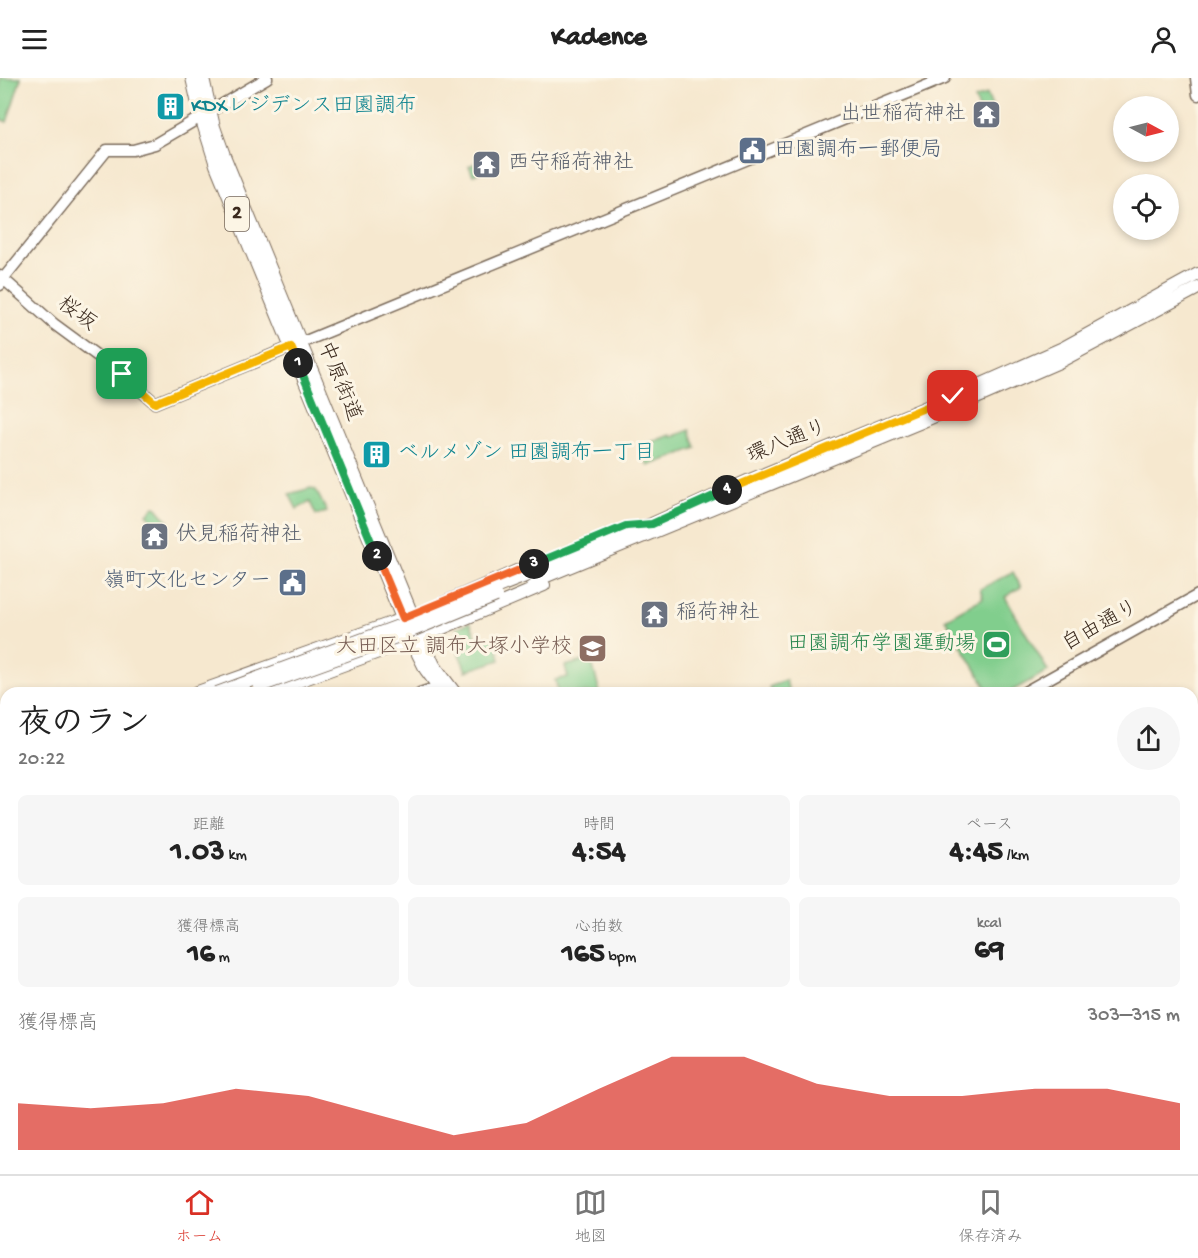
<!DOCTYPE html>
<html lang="ja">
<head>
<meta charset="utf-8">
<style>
	body { margin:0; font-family:"Gochi Hand","Klee One",sans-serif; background:#f6f6f6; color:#222; height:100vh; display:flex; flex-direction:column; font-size:22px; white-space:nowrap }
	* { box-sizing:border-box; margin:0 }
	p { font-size:20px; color:#767676 }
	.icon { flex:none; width:33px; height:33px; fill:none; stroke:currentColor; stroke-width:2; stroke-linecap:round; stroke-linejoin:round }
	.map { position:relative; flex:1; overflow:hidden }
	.sheet { position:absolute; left:0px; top:609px; width:1198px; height:488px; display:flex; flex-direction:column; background:#fff; border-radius:18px 18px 0 0; box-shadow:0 3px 9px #0003 }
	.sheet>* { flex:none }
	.needle { width:39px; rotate:97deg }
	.tools { position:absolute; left:1113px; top:18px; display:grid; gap:12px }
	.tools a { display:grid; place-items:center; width:66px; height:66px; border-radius:50%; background:#fff; box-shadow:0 3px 9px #0003; font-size:30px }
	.pin { position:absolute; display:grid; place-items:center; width:51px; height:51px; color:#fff; margin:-26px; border-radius:12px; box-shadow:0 3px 9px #0006 }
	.km { position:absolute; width:30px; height:30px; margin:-15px; border-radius:50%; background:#222; color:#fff; font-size:16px; line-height:30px; text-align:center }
	.round { display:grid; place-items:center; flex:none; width:63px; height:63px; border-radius:32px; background:#f6f6f6 }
	.summary { display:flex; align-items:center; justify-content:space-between; height:102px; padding:0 18px }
	h1 { font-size:33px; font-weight:800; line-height:45px }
	.metrics { display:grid; grid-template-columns:repeat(3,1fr); gap:9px; height:102px; padding:6px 18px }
	.metrics div { display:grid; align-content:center; border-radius:9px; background:#f6f6f6; text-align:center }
	.metrics b { font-size:30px; font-weight:800 }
	.metrics small { font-size:16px; font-weight:400 }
	.metrics p { font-size:16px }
	.chart { height:168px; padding:12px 18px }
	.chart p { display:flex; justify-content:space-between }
	.chart svg { width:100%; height:108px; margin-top:6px; fill:#d93025; opacity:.7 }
	header { display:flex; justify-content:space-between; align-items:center; height:78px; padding:0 18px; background:#fff; font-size:27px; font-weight:800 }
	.tabs { display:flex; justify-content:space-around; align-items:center; height:84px; border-top:2px solid #e0e0e0; background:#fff; font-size:16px; color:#767676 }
	.tabs a { display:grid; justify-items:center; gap:3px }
	.tabs .active { color:#d93025 }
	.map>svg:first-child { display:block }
	.green { fill:#81ce8d; stroke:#5e7c56; stroke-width:1.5 }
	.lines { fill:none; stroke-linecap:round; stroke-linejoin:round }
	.secondary-casing { stroke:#7c6c5c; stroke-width:13 }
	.primary-casing { stroke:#7c6c5c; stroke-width:14 }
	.secondary { stroke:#fff; stroke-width:10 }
	.primary { stroke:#fff; stroke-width:12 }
	.rail { stroke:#3b2a1e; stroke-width:2; stroke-dasharray:9 4.5; stroke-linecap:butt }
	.primary-bridge-casing { stroke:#7c6c5c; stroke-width:14; stroke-linecap:butt }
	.primary-bridge { stroke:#fff; stroke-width:12 }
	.split-1-casing { stroke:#fff; stroke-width:12 }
	.split-2-casing { stroke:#fff; stroke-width:12 }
	.split-3-casing { stroke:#fff; stroke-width:12 }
	.split-4-casing { stroke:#fff; stroke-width:12 }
	.split-5-casing { stroke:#fff; stroke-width:12 }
	.split-1 { stroke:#f5b400; stroke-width:8 }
	.split-2 { stroke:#22a559; stroke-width:8 }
	.split-3 { stroke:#f0652b; stroke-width:8 }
	.split-4 { stroke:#22a559; stroke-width:8 }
	.split-5 { stroke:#f5b400; stroke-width:8 }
	.labels { text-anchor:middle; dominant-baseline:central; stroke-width:6; stroke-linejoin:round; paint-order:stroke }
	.shield { fill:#fcf5e5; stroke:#75675a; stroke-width:1.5 }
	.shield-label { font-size:20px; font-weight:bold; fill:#3b2a1e }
	.culture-label { font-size:21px; fill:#0d838f; stroke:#fcf5e5; text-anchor:start }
	.worship-label { font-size:21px; fill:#5b616d; stroke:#fcf5e5; text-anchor:start }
	.service-label { font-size:21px; fill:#4e5e75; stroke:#fcf5e5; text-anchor:start }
	.street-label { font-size:21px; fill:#3b2a1e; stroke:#fcf5e5 }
	.leisure-label { font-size:21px; fill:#27864d; stroke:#fcf5e5; text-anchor:end }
	.education-label { font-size:21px; fill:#785e54; stroke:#fcf5e5; text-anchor:end }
</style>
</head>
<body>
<header><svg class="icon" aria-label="menu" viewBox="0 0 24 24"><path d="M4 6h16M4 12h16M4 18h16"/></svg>Kadence<svg class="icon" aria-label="person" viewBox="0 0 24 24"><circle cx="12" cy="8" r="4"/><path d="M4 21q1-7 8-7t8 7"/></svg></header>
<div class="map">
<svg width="1198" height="1096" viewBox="0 0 1198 1096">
	<rect width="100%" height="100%" fill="#fcf5e5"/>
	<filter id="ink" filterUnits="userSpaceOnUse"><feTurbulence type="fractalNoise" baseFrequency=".0167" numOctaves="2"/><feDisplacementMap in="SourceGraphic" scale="12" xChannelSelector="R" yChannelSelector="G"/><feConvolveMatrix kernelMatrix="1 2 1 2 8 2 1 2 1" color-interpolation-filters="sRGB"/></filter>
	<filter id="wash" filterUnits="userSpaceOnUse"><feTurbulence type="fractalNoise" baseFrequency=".008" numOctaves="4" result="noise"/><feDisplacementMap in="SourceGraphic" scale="24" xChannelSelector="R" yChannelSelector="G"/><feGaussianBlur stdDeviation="1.35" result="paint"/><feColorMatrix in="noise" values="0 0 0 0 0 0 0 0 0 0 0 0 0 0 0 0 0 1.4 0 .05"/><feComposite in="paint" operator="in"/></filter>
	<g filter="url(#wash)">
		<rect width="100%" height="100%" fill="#f6e8cf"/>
		<path class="green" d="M0,0H21L7,44L0,41Z
			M987,16L993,31L981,36L975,21Z
			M493,78L496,87L473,97L469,88Z
			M690,352L696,370L648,388L640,368L671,357L672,359Z
			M311,410L316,412L327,434L316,437L310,424L297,431L289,416Z
			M155,428L168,443L161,452L156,449L151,460L149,457L150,439L147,436Z
			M1013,494L1021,509L1005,519L1048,593L1008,615H990L945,541L983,520L980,511Z
			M470,544L478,563L496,559L500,582L466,593L454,563L460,560L457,550Z
			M591,581L600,615H559L555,602L568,599L565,588Z
			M786,602L789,615H772L769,609Z"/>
	</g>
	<g filter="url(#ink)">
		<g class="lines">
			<defs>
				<path id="secondary" d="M1196,0L1198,17
					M0,198L54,246L122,296L155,325L945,0
					M0,207L3,201L107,72H133L155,66L267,0
					M420,615L438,609
					M1023,615L1198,517
					M4,739H6
					M867,1096L869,1090"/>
				<path id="primary" d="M192,0L201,39L216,87L411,562L426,592L443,615
					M203,0L214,49L225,80L422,561L434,587L455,615
					M528,497L652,446L750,402L973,310L1063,270L1198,196
					M532,504L919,345L1059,284L1198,210
					M444,525L535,485
					M195,615L411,538
					M266,615L433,554L544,507
					M0,692L6,690
					M0,704L6,702
					M1192,1088L1198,1092"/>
			</defs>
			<use href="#secondary" class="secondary-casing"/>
			<use href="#primary" class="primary-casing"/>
			<use href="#secondary" class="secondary"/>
			<use href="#primary" class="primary"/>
			<path class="rail" d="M0,907L6,905
				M994,1090L1001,1096"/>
			<defs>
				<path id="primary-bridge" d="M260,608L399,558L496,518
					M217,615L396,549L528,497"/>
			</defs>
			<use href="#primary-bridge" class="primary-bridge-casing"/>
			<use href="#primary-bridge" class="primary-bridge"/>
		</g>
	</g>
	<g class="lines" filter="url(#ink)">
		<defs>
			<path id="split-1" d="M122,296L155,325L291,269L298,285"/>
			<path id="split-2" d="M298,285L377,478"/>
			<path id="split-3" d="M377,478L403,540L534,486"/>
			<path id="split-4" d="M534,486L626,448L652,446L727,412"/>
			<path id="split-5" d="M727,412L953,318"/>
		</defs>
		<use href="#split-1" class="split-1-casing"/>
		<use href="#split-2" class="split-2-casing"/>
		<use href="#split-3" class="split-3-casing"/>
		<use href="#split-4" class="split-4-casing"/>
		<use href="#split-5" class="split-5-casing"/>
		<use href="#split-1" class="split-1"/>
		<use href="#split-2" class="split-2"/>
		<use href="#split-3" class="split-3"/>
		<use href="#split-4" class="split-4"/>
		<use href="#split-5" class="split-5"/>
	</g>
	<defs>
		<symbol id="building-square" viewBox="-11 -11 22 22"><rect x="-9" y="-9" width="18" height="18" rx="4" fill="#0f9aa8" stroke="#fcf5e5"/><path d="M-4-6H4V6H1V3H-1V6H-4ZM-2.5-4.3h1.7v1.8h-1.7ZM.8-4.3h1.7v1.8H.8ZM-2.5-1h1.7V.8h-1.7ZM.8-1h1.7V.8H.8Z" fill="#fff"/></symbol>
		<symbol id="temple-square" viewBox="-11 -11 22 22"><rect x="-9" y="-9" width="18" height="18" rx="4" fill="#6b7280" stroke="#fcf5e5"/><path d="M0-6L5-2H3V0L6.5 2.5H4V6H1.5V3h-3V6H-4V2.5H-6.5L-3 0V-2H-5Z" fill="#fff"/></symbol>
		<symbol id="civic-square" viewBox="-11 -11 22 22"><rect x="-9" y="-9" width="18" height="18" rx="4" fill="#5c6f8a" stroke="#fcf5e5"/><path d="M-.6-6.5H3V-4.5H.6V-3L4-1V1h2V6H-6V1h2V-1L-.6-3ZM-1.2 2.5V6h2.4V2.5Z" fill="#fff"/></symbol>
		<symbol id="stadium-square" viewBox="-11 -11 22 22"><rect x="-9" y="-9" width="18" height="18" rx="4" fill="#2e9e5b" stroke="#fcf5e5"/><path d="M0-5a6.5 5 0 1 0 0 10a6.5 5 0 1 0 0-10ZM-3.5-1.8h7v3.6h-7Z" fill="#fff"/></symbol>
		<symbol id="school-square" viewBox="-11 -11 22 22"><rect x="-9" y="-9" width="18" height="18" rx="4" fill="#8d6e63" stroke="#fcf5e5"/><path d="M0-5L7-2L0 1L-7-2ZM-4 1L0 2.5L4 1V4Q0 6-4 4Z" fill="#fff"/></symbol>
	</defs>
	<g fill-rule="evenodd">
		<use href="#building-square" x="154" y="12" width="33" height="33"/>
		<use href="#temple-square" x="970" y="20" width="33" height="33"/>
		<use href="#civic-square" x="736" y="56" width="33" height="33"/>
		<use href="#temple-square" x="470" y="70" width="33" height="33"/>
		<use href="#building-square" x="360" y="360" width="33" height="33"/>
		<use href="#temple-square" x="138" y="442" width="33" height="33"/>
		<use href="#civic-square" x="276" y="488" width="33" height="33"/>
		<use href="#temple-square" x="638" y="520" width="33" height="33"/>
		<use href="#stadium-square" x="980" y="550" width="33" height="33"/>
		<use href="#school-square" x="576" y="554" width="33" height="33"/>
	</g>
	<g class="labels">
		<rect class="shield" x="225" y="119" width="24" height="34" rx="4.5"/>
		<g class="shield-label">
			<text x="237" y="136">2</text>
		</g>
		<g class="culture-label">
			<text x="191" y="29">KDXレジデンス田園調布</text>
			<text x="398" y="376">ベルメゾン 田園調布一丁目</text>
		</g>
		<g class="worship-label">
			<text x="966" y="37" text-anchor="end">出世稲荷神社</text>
			<text x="508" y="86">西守稲荷神社</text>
			<text x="176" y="458">伏見稲荷神社</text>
			<text x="676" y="536">稲荷神社</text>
		</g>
		<g class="service-label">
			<text x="774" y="73">田園調布一郵便局</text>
			<text x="271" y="504" text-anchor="end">嶺町文化センター</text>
		</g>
		<g class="street-label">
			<text transform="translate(76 237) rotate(37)">桜坂</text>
			<text transform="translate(338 304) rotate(68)">中原街道</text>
			<text transform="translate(788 365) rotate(-22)">環八通り</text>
			<text transform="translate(1101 549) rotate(-29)">自由通り</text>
		</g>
		<g class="leisure-label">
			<text x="976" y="567">田園調布学園運動場</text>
		</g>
		<g class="education-label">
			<text x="572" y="570">大田区立 調布大塚小学校</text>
		</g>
	</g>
</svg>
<div class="tools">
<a><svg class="needle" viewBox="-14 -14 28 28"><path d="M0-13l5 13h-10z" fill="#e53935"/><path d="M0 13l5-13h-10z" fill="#767676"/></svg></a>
<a><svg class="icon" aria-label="locate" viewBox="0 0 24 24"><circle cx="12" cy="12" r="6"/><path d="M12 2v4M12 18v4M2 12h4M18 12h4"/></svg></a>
</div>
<div class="pin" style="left:122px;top:296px;background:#1e9e55"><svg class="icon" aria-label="arrive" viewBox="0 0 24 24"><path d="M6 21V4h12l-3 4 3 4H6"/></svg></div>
<div class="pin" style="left:953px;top:318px;background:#d93025"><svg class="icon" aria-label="check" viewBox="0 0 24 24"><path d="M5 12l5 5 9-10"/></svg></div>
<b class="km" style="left:298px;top:285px">1</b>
<b class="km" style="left:377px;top:478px">2</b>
<b class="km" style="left:534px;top:486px">3</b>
<b class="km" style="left:727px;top:412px">4</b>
<section class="sheet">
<div class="summary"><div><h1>夜のラン</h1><p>20:22</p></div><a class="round"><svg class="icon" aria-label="share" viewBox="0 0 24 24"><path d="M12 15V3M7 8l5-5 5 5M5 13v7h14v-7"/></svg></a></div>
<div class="metrics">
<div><p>距離</p><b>1.03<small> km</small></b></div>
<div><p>時間</p><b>4:54</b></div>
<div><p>ペース</p><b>4:45<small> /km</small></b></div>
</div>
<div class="metrics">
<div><p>獲得標高</p><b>16<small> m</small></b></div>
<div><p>心拍数</p><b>165<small> bpm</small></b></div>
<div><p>kcal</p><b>69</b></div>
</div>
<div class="chart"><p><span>獲得標高</span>303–315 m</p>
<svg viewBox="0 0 160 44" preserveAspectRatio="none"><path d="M0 44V25L10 27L20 25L30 19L40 22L50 30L60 38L70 33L80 19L90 6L100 6L110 17L120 22L130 22L140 19L150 19L160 25V44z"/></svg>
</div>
</section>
</div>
<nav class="tabs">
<a class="active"><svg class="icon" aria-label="home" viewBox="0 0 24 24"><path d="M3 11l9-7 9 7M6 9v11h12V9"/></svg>ホーム</a>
<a><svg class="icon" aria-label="map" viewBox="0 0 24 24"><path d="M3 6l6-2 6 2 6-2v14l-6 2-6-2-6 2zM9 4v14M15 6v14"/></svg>地図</a>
<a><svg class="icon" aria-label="saved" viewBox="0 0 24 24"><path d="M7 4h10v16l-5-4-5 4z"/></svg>保存済み</a>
</nav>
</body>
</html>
